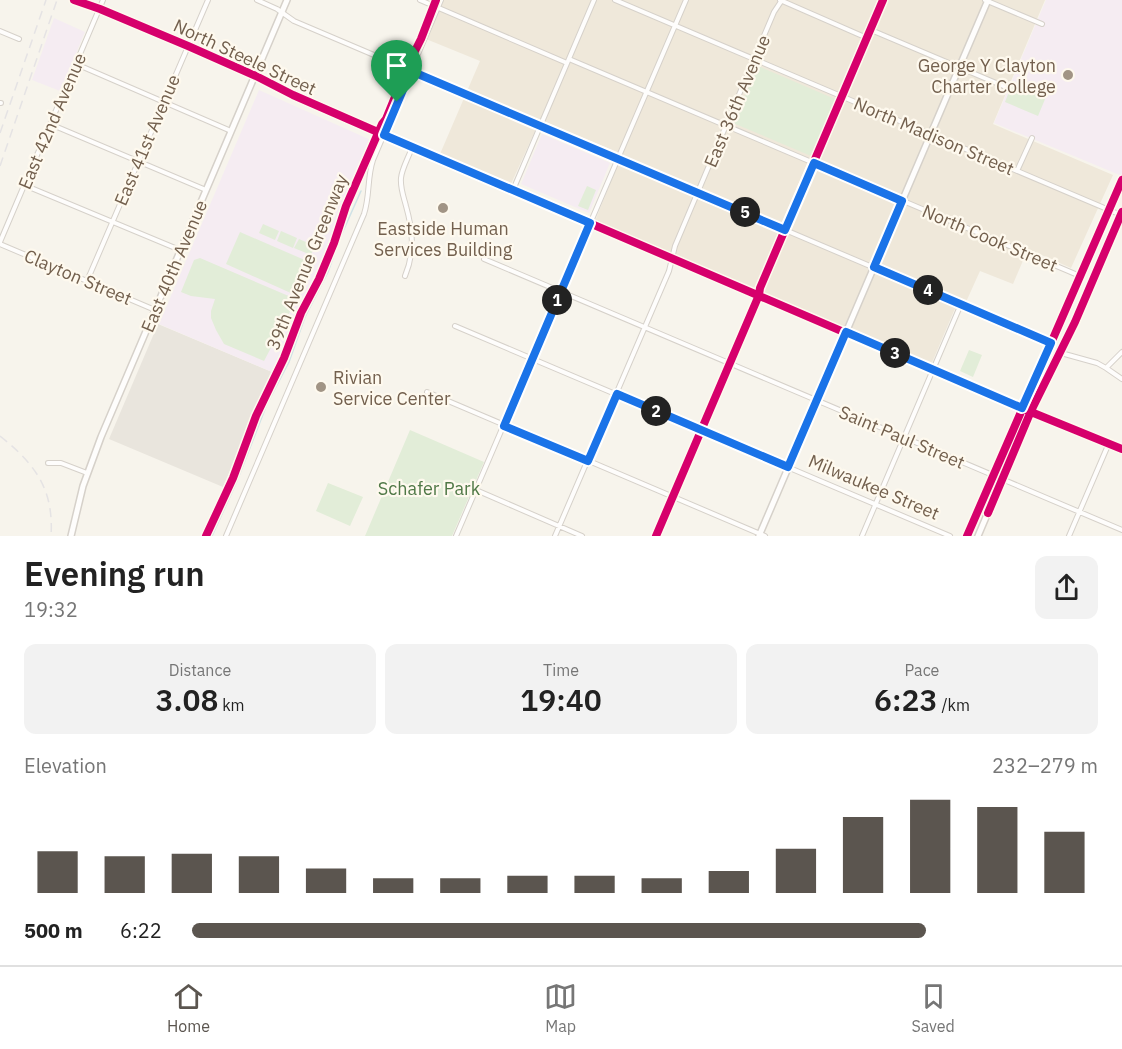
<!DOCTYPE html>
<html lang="en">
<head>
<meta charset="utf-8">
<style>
	body { margin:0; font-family:"IBM Plex Sans",sans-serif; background:#f2f2f2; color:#222; height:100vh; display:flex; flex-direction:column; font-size:22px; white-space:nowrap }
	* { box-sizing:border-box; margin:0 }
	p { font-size:20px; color:#767676 }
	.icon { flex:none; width:33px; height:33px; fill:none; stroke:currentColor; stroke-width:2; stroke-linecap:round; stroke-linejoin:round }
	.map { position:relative; height:536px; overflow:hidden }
	.panel { display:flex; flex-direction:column; background:#fff; flex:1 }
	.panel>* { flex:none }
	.pin { position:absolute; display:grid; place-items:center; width:51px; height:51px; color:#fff; margin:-62px -26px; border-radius:50% 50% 50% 0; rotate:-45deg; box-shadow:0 0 6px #0007 }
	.pin .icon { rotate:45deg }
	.km { position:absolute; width:30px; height:30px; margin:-15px; border-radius:50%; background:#222; color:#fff; font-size:16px; line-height:30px; text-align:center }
	.round { display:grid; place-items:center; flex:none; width:63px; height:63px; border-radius:12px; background:#f2f2f2 }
	.head { display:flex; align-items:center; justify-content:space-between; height:102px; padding:0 24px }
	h1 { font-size:33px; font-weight:600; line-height:45px }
	.figures { display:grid; grid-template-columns:repeat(3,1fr); gap:9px; height:102px; padding:6px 24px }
	.figures div { display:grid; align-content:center; border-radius:12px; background:#f2f2f2; text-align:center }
	.figures b { font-size:30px; font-weight:600 }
	.figures small { font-size:16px; font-weight:400 }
	.figures p { font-size:16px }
	.chart { height:168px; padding:12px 24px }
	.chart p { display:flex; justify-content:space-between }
	.chart svg { width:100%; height:108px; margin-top:6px; stroke:#5b554f; stroke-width:6 }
	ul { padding:0 24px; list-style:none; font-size:20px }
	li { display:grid; grid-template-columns:96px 72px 1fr; align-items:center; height:45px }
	li i { height:15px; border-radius:8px; background:#5b554f }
	.tab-bar { display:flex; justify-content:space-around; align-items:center; height:84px; border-top:2px solid #e0e0e0; background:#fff; font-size:16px; color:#767676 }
	.tab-bar a { display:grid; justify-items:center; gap:3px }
	.tab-bar .current { color:#5b554f }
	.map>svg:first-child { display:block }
	.residential { fill:#efe8da }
	.industrial { fill:#e9e5dd }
	.education { fill:#f5ecf2 }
	.green { fill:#e2edd8 }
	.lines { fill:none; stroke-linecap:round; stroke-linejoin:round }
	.stream { stroke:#cfe2e6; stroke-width:1.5 }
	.minor-casing { stroke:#d6d1ca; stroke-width:6 }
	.tertiary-casing { stroke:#d6d1ca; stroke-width:8 }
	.secondary-casing { stroke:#d7d1ca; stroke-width:8 }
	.minor { stroke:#fefdfc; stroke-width:4 }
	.tertiary { stroke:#fefdfc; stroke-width:5 }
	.secondary { stroke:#fefdfc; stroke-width:5 }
	.rail { stroke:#e5e3e4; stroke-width:1.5; stroke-dasharray:9 6; stroke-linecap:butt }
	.cycleway-casing { stroke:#fef9ee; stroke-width:11 }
	.cycleway { stroke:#d6006c; stroke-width:8 }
	.route-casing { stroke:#fff; stroke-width:12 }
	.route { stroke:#1a73e8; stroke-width:8 }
	.poi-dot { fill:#a19485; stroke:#fef9ee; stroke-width:2 }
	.labels { text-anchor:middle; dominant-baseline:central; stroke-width:4.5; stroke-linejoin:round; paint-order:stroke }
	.street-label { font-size:18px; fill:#73604e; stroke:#fef9ee }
	.poi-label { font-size:18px; fill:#73604e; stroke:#fef9ee; text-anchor:end }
	.park-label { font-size:18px; fill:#4f7846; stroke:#fef9ee }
</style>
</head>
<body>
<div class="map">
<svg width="1122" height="536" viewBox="0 0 1122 536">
	<rect width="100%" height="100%" fill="#f7f4ec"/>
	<path class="residential" d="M443,0H1045L993,124L1113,175L1071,268L1028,249L1013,284L980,271L966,302L959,299L931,365L595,221L622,154L540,120L511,184L440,154L480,61L426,39Z"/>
	<path class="industrial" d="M158,324L272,372L223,487L109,439Z"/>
	<path class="education" d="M1046,0H1122V176L994,123Z
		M54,18L85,32L60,91L32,80Z
		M259,90L373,141L272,372L159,324Z
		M542,134L610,163L589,213L521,184Z"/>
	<path class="green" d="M758,66L835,99L811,156L733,123Z
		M1020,80L1048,92L1038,116L1005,102L1011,87Z
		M587,186L596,190L588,210L578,206Z
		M263,224L279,231L275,240L259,233Z
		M281,231L297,238L293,248L277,241Z
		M240,232L307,261L293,294L226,264Z
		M299,239L315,246L311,255L294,248Z
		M200,258L291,297L294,304L264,361L224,344L216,330L211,318V311L215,299L191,296L181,292L194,260Z
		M969,350L982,355L973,377L960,371Z
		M410,430L484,462L452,536H365Z
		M328,483L363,497L350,526L316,511Z"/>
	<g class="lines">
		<path class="stream" d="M212,536L237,481L267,404L289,362L305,317L328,272L340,238L361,191"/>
		<defs>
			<path id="minor" d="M257,0L277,9L294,21L1051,343
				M420,0L567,63
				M615,0L1121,215
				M780,0L867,38
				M985,0L1042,24
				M871,30L1008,88
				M0,31L19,39
				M569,59L1080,276
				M76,64L231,131
				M0,103H1
				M50,124L206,190
				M1017,171L1032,138
				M24,185L180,250
				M513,190L594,0
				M0,242L103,0
				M0,244L155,310
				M484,259L1122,530
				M405,276C415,252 413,231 406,206C404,198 400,188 401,178C402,168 409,157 412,147
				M87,281L208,0
				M455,326L950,536
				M1061,353L1097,363L1106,368L1122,379
				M1106,368L1122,352
				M427,392L765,536
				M48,463H61L87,473
				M476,490L582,536
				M226,536L364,214C370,196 367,178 373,160L441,0
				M456,536L686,0
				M555,536L669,271L675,246L774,12L782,0
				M656,536L759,295L760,288L883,0
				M862,536L961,304
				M1069,536L1109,443"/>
			<path id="tertiary" d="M74,0L100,9L188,46L256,76L293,95L412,147L1014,405L1122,449
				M71,536L83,486L101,437L287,0
				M759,536L988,0"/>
			<path id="secondary" d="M967,536L1122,180
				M978,536L1031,411L1061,353L1122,212"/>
		</defs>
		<use href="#minor" class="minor-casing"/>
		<use href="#tertiary" class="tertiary-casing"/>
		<use href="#secondary" class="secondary-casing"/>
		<use href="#minor" class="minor"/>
		<use href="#tertiary" class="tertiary"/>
		<use href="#secondary" class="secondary"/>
		<path class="rail" d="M0,133L46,0
			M0,166L57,0
			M0,436C35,464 54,489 51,536"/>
		<defs>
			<path id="cycleway" d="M74,0L100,9L188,46L256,76L293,95L412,147L1014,405L1122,449
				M988,513L1031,411L1075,322L1122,212
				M206,536L233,478L256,416L284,358L301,313L319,279L334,243L346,206L382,124L386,119L408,65L421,39L436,0
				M656,536L759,295L760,288L883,0
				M967,536L1122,180"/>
		</defs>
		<use href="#cycleway" class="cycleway-casing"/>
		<use href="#cycleway" class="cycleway"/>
	</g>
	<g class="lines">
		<defs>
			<path id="route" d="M411,71L785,230L814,163L902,201L874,267L1051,343L1022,408L846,332L788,467L617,394L588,461L504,426L590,223L384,135Z"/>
		</defs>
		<use href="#route" class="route-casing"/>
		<use href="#route" class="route"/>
	</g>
	<g class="poi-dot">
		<circle cx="1068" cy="75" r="6"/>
		<circle cx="443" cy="208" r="6"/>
		<circle cx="321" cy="387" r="6"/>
	</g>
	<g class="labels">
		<g class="street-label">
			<text transform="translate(245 57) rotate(25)">North Steele Street</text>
			<text transform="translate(737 101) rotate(-67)">East 36th Avenue</text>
			<text transform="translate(52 121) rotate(-67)">East 42nd Avenue</text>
			<text transform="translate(934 136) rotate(23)">North Madison Street</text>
			<text transform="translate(147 140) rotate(-67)">East 41st Avenue</text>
			<text transform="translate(990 238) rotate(23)">North Cook Street</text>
			<text transform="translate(307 262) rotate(-68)">39th Avenue Greenway</text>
			<text transform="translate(174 266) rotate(-67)">East 40th Avenue</text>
			<text transform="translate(78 277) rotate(23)">Clayton Street</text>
			<text transform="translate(902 437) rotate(23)">Saint Paul Street</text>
			<text transform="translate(874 487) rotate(23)">Milwaukee Street</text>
		</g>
		<g class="poi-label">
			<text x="1056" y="65">George Y Clayton<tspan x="1056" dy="21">Charter College</tspan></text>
			<text x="443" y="228" text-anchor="middle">Eastside Human<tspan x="443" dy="21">Services Building</tspan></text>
			<text x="333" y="377" text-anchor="start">Rivian<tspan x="333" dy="21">Service Center</tspan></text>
		</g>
		<g class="park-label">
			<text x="429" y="488">Schafer Park</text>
		</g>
	</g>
</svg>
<div class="pin" style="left:397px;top:102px;background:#1e9e55"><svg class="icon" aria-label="arrive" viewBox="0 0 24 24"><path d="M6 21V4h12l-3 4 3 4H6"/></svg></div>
<b class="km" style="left:557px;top:300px">1</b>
<b class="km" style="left:656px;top:411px">2</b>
<b class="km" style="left:895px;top:353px">3</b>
<b class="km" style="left:928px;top:290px">4</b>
<b class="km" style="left:745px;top:212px">5</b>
</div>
<section class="panel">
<div class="head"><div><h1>Evening run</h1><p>19:32</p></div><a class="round"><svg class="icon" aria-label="share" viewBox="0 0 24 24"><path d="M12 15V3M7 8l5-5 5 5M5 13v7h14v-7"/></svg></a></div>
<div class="figures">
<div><p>Distance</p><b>3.08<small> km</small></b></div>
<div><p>Time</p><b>19:40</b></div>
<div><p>Pace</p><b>6:23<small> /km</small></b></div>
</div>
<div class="chart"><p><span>Elevation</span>232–279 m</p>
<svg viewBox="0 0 160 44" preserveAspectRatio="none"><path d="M5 44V27M15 44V29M25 44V28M35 44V29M45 44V34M55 44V38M65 44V38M75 44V37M85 44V37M95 44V38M105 44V35M115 44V26M125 44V13M135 44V6M145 44V9M155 44V19"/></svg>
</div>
<ul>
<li><b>500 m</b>6:22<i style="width:81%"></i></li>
</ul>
</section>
<nav class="tab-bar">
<a class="current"><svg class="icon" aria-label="home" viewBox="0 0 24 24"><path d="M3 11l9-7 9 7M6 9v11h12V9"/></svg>Home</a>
<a><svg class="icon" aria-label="map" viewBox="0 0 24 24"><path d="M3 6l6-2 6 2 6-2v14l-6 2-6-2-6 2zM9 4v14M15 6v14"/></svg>Map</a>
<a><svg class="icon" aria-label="saved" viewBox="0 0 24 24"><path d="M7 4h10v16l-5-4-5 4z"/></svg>Saved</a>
</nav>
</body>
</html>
